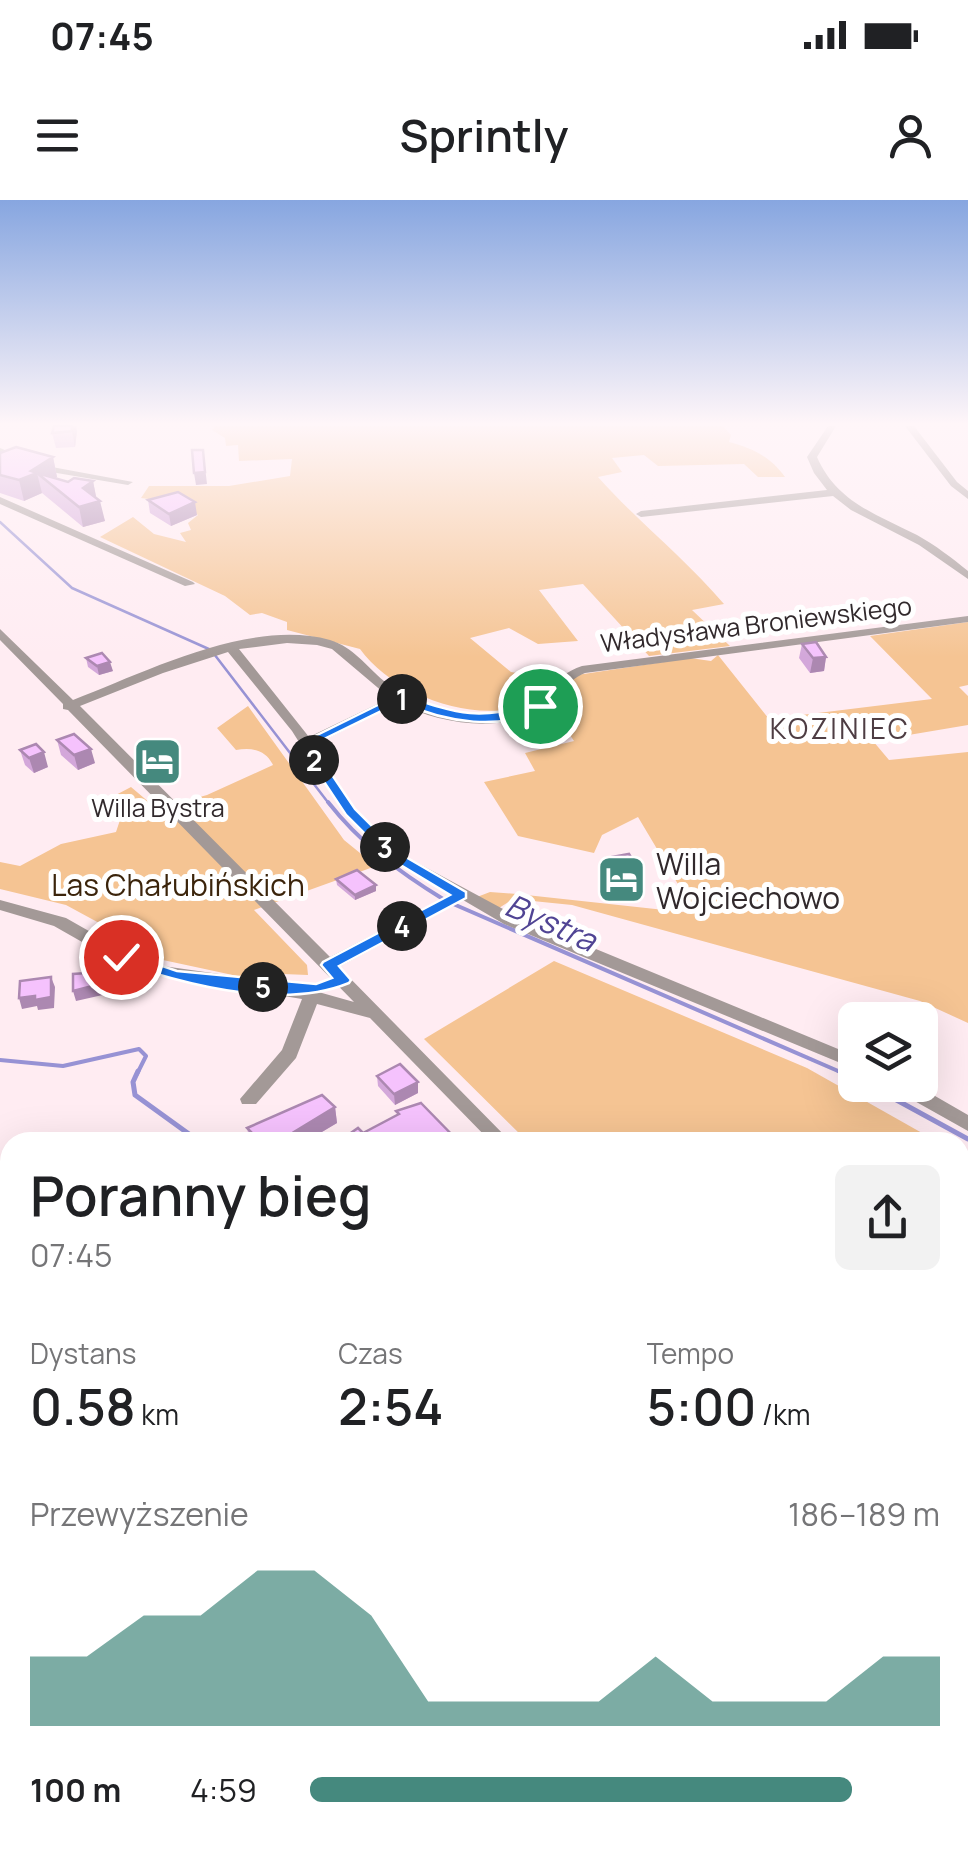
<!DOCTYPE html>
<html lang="pl">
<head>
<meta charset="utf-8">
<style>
	body { margin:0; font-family:Manrope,sans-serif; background:#f2f2f2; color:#202124; height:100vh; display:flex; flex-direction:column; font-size:38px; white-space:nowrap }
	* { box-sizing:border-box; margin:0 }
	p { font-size:32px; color:#757577 }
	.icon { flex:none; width:55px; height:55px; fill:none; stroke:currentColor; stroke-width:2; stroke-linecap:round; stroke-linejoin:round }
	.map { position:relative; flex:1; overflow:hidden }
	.details { position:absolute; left:0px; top:932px; width:970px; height:718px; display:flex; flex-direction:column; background:#fff; border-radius:30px 30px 0 0; box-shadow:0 10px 40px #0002 }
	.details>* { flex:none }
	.tools { position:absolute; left:838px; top:802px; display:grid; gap:20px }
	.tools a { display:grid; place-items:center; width:100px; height:100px; border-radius:15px; background:#fff; box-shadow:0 10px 40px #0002; font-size:50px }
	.pin { position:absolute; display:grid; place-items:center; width:85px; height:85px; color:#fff; margin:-42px; border:5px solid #fff; border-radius:50%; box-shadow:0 2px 10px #0007 }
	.km { position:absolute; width:50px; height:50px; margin:-25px; border-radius:50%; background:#222; color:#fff; font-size:28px; line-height:50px; text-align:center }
	.round { display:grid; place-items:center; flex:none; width:105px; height:105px; border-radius:15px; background:#f2f2f2 }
	.summary { display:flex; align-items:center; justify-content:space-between; height:170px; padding:0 30px }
	h1 { font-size:55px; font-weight:600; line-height:75px }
	.stats { display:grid; grid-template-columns:repeat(3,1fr); gap:15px; height:170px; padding:10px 30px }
	.stats div { display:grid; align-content:center }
	.stats b { font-size:50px; font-weight:600 }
	.stats small { font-size:28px; font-weight:400 }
	.stats p { font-size:28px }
	.chart { height:280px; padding:20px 30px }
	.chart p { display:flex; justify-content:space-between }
	.chart svg { width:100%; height:180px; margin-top:10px; fill:#45897e; opacity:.7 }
	ul { padding:0 30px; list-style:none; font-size:32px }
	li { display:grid; grid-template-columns:160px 120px 1fr; align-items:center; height:75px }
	li i { height:25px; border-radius:12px; background:#45897e }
	.status { display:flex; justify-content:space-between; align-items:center; height:70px; padding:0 50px; background:#fff; direction:ltr }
	.status svg { height:28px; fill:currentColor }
	header { display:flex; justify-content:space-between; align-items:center; height:130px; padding:0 30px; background:#fff; font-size:45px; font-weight:600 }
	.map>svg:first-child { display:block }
	.green { fill:#f5c493 }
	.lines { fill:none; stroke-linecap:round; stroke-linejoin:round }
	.stream-far2 { stroke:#9792d4; stroke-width:2.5 }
	.stream-far1 { stroke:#9792d4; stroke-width:4 }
	.stream { stroke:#9792d4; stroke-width:5 }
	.minor { fill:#a39997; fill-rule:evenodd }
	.wall { fill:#d3a7da }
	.shaded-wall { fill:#ac88b1 }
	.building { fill:#f5c2fd; stroke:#ac88b1; stroke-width:2.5 }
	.route { fill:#1a73e8; stroke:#fff; stroke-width:2.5 }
	.labels { text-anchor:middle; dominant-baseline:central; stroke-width:10; stroke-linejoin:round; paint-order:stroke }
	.far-street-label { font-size:25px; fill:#31292c; stroke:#fff }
	.far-poi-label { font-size:25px; fill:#31292c; stroke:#fff }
	.far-neighbourhood-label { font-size:28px; letter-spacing:2.5px; fill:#4e3d43; stroke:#fff }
	.poi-label { font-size:30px; fill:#31292c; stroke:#fff; text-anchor:start }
	.park-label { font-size:30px; fill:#3b240b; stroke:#fff }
	.water-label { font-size:32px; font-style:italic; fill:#504494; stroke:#fff }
</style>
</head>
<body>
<div class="status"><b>07:45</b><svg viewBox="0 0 49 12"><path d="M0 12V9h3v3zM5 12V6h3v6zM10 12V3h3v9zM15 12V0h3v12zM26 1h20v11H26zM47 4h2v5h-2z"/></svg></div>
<header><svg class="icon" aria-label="menu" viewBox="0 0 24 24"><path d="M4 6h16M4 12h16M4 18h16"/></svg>Sprintly<svg class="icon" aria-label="person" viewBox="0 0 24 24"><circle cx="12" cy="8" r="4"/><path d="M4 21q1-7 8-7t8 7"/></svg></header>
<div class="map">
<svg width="968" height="1649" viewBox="0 0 968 1649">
	<rect width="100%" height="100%" fill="#ffecf2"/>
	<path class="green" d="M215,226H723L731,235L729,242C752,248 771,257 785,277H758L744,264L658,266L644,255L612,258L622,272L598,277C638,322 685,358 724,404L692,410L730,446L649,456L583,384L539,390L578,441L538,444L509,428L470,438L511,472L544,478L530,503C476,526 393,495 360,449L287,430V422L262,413L250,415L225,396L100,337L133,317L154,334L186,342L180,333L191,330L188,323L198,315L179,303L141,298L149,286H229L290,276L292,259L239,261L238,245L226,246L225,238L212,230Z
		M968,422V485L959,487L968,496V525L873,541L889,560L968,552V823L920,801L572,705L513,699L499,708L477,697L490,692L517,694L683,712L691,706L638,617L602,635L594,653L518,636L484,582L535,571L525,553L574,541L554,511L545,508L577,475L690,458L711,461L718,455L769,519L932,499L870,436Z
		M248,506L344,640L376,666L254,710L307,765L308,775L258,773L242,777L135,754L101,724L66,705L0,689V662L20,666L61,644L116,632L122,614L112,597L131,587L157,609L207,595L273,565C266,550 252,547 236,550L217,528Z
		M554,761L807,868L938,942H528L424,839Z
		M960,955L968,960V1276L960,1274Z
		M10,1190V1640H565L557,1649H0V1195Z
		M960,1461L968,1464V1649H706L714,1640H960Z"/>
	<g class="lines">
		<path class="stream-far2" d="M0,322L72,388L211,450L330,605"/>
		<path class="stream-far1" d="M328,602C360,643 399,672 443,699
			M451,703L845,874
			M0,860L63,866L139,849L146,856L137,874"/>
		<path class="stream" d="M138,871L133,882L135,895L200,942
			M839,871L855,878
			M869,885L968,939"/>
		<path class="minor" d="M828,226H836L817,257C836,301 875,314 917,335C935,345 952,358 968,371V379L919,345L851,310L833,296L641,317L636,314L641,311L827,290L814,273L807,257Z
			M905,226H914L957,282L968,291V299L951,286Z
			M0,248L41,265L133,282L128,285L39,270L0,254Z
			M0,297L193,382L195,384L185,386L0,304Z
			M968,416V422L585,473C564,482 555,502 536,512C496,533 437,523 399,503L314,545L355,609L399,653L516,716L855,856V869L504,724L463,700L339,767L511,942H491L370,818L317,804L296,858L256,904H242L240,899L282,850L302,799L147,774L119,763L54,726L0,710V700L66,718L131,755L156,765L290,784L354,802L68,510L63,509V504L0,440V429L73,500C146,472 250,418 330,440C353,447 366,466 384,481C417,509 463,520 505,513C538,507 551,476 582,466ZM287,443L317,445L332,449L390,498L309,537L239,449ZM228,452L292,531L345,615L389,659L451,694L330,757L80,506L163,473Z
			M892,885H916L968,915V931L895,890Z
			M10,1046V1064L0,1068V1050Z
			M960,1289H968V1313H960Z
			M968,1327V1358L960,1361V1330Z
			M960,1370L968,1374V1439L960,1436Z
			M628,1640H662L658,1649H624Z"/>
	</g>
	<path class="wall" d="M77,231L75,247L56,248L52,233Z
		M0,253L53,257L57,277L55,278L68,282L93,281L96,298L105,321L83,327L42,293L24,301L0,293Z
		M148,300L197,315L171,326L150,313Z
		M802,444L826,457L824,471L810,473L799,458Z
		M86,458L113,471L99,475L88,467Z
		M57,540L95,563L78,570L61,555Z
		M20,550L48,567L34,573L25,565Z
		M607,658L636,678L634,689L614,693L603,675L604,665L607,664Z
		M336,679L376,691L355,700L337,685Z
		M377,876L418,893L395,905L378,886Z
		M335,907L337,923L305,942H250L247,928Z"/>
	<path class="shaded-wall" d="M72,226H76L77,231L75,247L72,231Z
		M203,250L207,284L196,285L194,273Z
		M53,257L57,277L49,283L37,273L42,293L24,301L19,280Z
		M93,281L97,301H100L105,321L83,327L79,307L83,288Z
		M195,302L197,315L171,326L169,314Z
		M826,457L824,471L810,473L813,458Z
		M110,462L113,471L99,475L97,466Z
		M91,549L95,563L78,570L74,555Z
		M44,552L48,567L34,573L29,558Z
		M637,667L634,689L614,693L615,683Z
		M376,685V691L355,700V695Z
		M103,772L106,782L107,794L76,801L73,791Z
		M51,777L55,787L54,808L38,810L37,806L22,809L19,798Z
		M418,882V893L395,905L394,894Z
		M335,907L337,923L305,942H296L294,932Z
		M20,1640H39L37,1645L41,1649H29Z"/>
	<path class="building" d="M54,226H72V231L52,233Z
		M16,247L53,257L31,271L37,273L19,280L0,275V253Z
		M192,250H203L205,272L194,273Z
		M37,273L68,282L74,278L93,281L83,288L100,301L79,307Z
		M178,292L195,302L169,314L148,300Z
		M816,442L826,457L813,458L802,444Z
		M102,453L110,462L97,466L86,458Z
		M74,534L91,549L74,555L57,540Z
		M36,544L44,552L29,558L20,550Z
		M629,654L637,667L631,673L635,679L615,683L604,665L611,664L607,658Z
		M357,670L376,685L355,695L336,679Z
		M103,772L104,783L73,791V774Z
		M51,777V797L35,800V796L19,798L20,781Z
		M400,864L418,882L394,894L377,876Z
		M322,895L335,907L294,932L303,941L301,942H276L272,938L265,942H261L247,928Z
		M421,903L459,942H338L358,928L363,933L399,914L396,911Z
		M10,1520V1640H32L29,1649H0V1545Z"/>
	<linearGradient id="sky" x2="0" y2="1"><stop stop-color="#87a6e0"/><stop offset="0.49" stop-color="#fff6f9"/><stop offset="1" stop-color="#fff6f9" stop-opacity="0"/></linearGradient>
	<rect width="968" height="457" fill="url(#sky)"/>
	<path class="route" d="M400,494C461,515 477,521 540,502L546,506C503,533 444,522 400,502L312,545L355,609L399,653L466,692V698L339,766L351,780L349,783C281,811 182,784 116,761L113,757L121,752L177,771L316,784L332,778L321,765L323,762L450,695L389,658L346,615L299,544Z"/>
	<defs>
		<symbol id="hotel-square" viewBox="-11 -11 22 22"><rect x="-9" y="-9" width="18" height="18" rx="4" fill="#45897e" stroke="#fff"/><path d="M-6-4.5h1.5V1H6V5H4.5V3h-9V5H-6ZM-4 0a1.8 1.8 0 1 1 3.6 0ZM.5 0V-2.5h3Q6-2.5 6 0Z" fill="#fff"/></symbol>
	</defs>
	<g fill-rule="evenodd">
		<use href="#hotel-square" x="130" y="534" width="55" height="55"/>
		<use href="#hotel-square" x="594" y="652" width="55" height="55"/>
	</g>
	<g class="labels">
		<g class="far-street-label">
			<text transform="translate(756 424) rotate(-7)">Władysława Broniewskiego</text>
		</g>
		<g class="far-poi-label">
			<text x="158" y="607">Willa Bystra</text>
		</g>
		<g class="far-neighbourhood-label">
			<text x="840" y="528">KOZINIEC</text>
		</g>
		<g class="poi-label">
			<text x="656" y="663">Willa<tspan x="656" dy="34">Wojciechowo</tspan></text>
		</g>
		<g class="park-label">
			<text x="178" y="684">Las Chałubińskich</text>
		</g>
		<g class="water-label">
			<text transform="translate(551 722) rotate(24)">Bystra</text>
		</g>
	</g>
</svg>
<div class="tools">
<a><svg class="icon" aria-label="layers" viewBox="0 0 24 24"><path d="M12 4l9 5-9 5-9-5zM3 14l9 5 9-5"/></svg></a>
</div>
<div class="pin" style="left:540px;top:506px;background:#1e9e55"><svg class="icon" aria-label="arrive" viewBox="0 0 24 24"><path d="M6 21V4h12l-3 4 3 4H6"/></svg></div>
<div class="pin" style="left:121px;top:757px;background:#d93025"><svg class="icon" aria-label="check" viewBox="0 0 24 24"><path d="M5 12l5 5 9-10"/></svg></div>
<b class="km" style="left:402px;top:499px">1</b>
<b class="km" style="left:314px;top:560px">2</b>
<b class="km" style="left:385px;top:647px">3</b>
<b class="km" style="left:402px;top:726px">4</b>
<b class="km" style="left:263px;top:787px">5</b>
<section class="details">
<div class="summary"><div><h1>Poranny bieg</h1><p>07:45</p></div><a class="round"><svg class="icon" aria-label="share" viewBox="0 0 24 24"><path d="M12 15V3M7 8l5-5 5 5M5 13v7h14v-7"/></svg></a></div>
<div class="stats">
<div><p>Dystans</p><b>0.58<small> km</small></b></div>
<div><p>Czas</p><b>2:54</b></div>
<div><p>Tempo</p><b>5:00<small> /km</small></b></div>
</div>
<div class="chart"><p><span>Przewyższenie</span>186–189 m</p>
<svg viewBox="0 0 160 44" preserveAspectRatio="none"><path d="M0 44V27L10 27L20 17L30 17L40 6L50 6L60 17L70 38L80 38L90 38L100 38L110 27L120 38L130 38L140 38L150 27L160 27V44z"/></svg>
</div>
<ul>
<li><b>100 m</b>4:59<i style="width:86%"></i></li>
</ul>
</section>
</div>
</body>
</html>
